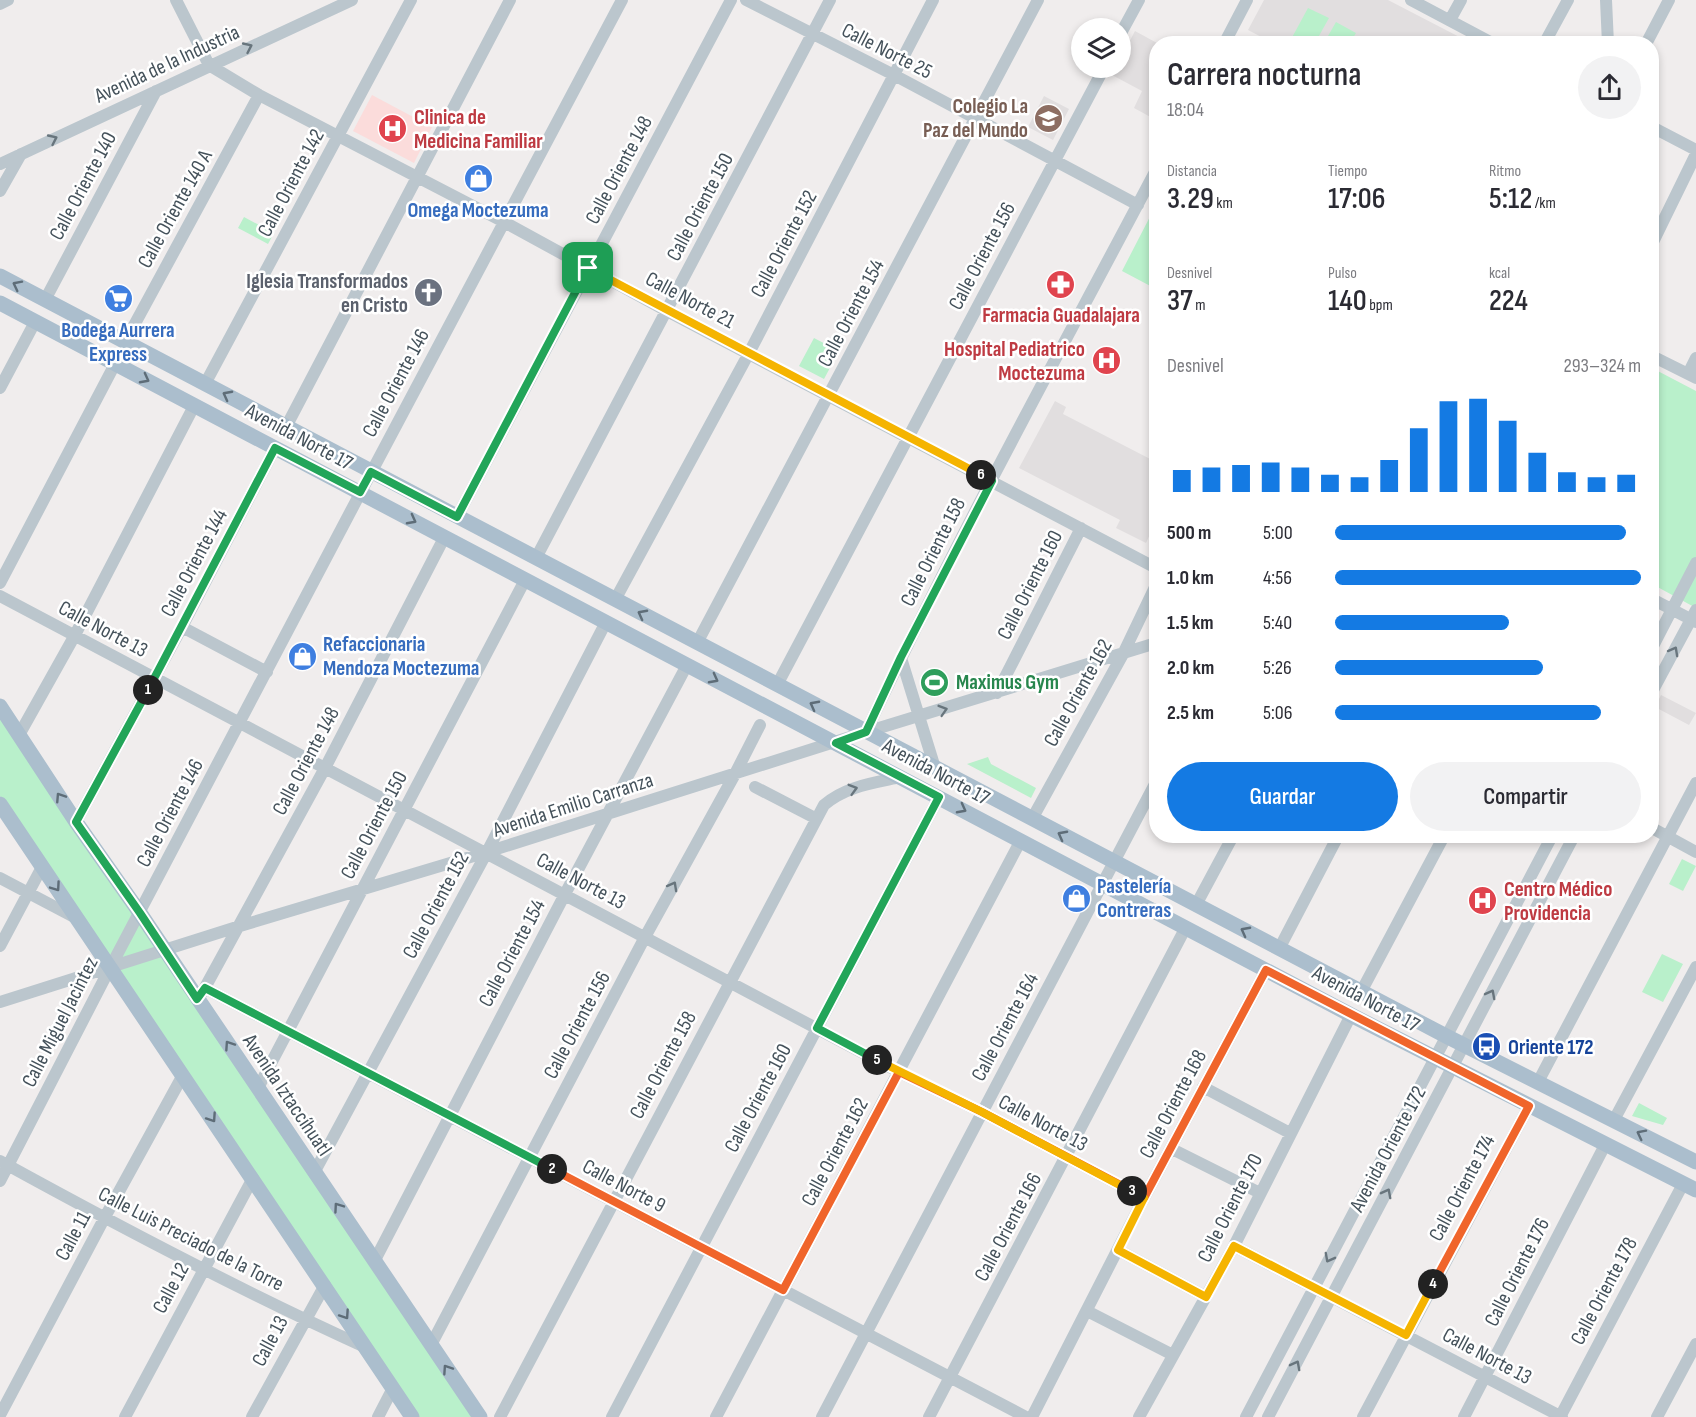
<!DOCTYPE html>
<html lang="es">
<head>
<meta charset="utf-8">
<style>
	body { margin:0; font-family:"Sofia Sans Condensed",sans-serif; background:#f2f2f3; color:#2b2b33; height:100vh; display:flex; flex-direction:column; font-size:22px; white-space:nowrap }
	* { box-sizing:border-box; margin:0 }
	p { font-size:20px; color:#7c7c81 }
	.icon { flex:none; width:33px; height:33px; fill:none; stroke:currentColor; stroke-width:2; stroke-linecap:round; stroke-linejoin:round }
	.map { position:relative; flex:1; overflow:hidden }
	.panel { position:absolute; left:1149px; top:36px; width:510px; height:807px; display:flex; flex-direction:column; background:#fff; border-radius:24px; box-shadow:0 3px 9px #0003 }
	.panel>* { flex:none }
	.controls { position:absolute; left:1071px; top:18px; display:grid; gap:12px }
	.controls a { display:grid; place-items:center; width:60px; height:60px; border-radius:50%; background:#fff; box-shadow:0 3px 9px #0003; font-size:30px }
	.pin { position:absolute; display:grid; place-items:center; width:51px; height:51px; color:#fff; margin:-26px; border-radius:12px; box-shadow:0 3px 9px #0006 }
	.km { position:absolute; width:30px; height:30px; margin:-15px; border-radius:50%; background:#222; color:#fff; font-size:16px; line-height:30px; text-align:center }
	.round { display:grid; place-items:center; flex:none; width:63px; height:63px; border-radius:32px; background:#f2f2f3 }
	.headline { display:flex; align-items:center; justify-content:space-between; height:102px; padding:0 18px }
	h1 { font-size:33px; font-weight:600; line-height:45px }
	.metrics { display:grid; grid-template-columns:repeat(3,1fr); gap:9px; height:102px; padding:6px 18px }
	.metrics div { display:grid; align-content:center }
	.metrics b { font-size:30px; font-weight:600 }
	.metrics small { font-size:16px; font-weight:400 }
	.metrics p { font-size:16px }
	.chart { height:168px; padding:12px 18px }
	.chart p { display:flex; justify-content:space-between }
	.chart svg { width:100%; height:108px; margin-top:6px; stroke:#147ae3; stroke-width:6 }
	.cta { display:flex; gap:12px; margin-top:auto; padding:12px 18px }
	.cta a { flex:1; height:69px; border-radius:36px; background:#147ae3; color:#fff; font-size:24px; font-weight:600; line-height:69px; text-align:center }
	.cta a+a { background:#f2f2f3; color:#2b2b33 }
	ul { padding:0 18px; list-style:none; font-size:20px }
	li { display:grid; grid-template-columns:96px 72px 1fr; align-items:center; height:45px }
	li i { height:15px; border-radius:8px; background:#147ae3 }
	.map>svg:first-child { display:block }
	.education { fill:#e1dedf }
	.medical { fill:#fbdcdb }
	.green { fill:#b9f0cb }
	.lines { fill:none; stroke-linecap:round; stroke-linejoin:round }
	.minor { stroke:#bbc6cd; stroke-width:12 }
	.major { stroke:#abbecd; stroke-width:15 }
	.oneway { stroke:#68757d }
	.oneway2 { stroke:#5e6d78 }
	.split-1-casing { stroke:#fff; stroke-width:12 }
	.split-2-casing { stroke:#fff; stroke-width:12 }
	.split-3-casing { stroke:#fff; stroke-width:12 }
	.split-4-casing { stroke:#fff; stroke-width:12 }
	.split-5-casing { stroke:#fff; stroke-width:12 }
	.split-6-casing { stroke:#fff; stroke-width:12 }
	.split-7-casing { stroke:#fff; stroke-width:12 }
	.split-1 { stroke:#22a559; stroke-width:8 }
	.split-2 { stroke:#22a559; stroke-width:8 }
	.split-3 { stroke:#f0652b; stroke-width:8 }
	.split-4 { stroke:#f0652b; stroke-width:8 }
	.split-5 { stroke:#f5b400; stroke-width:8 }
	.split-6 { stroke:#22a559; stroke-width:8 }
	.split-7 { stroke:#f5b400; stroke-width:8 }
	.labels { text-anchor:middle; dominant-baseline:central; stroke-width:5; stroke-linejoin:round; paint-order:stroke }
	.street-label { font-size:21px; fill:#45525b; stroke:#fff }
	.education-label { font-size:21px; font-weight:bold; fill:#785e54; stroke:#fff; text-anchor:end }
	.health-label { font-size:21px; font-weight:bold; fill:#be3a42; stroke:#fff; text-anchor:start }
	.shop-label { font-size:21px; font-weight:bold; fill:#366cbe; stroke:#fff }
	.worship-label { font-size:21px; font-weight:bold; fill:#5b616d; stroke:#fff; text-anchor:end }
	.leisure-label { font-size:21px; font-weight:bold; fill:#27864d; stroke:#fff; text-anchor:start }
	.transit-label { font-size:21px; font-weight:bold; fill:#164399; stroke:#fff; text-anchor:start }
</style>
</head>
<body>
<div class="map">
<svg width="1696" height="1417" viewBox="0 0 1696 1417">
	<rect width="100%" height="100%" fill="#f0eded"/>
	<path class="education" d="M1264,0H1388L1471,43H1273L1248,30Z
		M1135,31L1157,43L1156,120L1134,108L1142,91L1112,75L1116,68H1120L1121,58Z
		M1044,96L1069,109L1053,140L1028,127Z
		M1055,401L1066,407L1063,414L1156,462V535L1151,532L1146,543L1116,528L1120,520L1019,468Z
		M1661,695L1696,713L1689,725L1655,707Z"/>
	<path class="medical" d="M372,95L432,127L414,163L353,131Z"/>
	<path class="green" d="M1308,8L1329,18L1315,43H1289Z
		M1336,22L1356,33L1350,43H1324Z
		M1156,205V289L1122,271Z
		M244,217L274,233L268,244L238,228Z
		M814,338L839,351L824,379L799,366Z
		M1652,368L1696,391V608L1652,584Z
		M0,713L474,1417H418L44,865L0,796Z
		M988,757L991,764L1036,788L1031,798L967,764Z
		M1682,859L1696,866L1683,891L1669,884Z
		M1662,954L1683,964L1663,1002L1642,992Z
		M1639,1103L1667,1118L1663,1125L1632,1116Z"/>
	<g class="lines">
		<path class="minor" d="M176,0L209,65L259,95L504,222L667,311L1156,568
			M746,0L894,75L1138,205
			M1411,0L1494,44
			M1606,0L1608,44
			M0,4L8,0
			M1450,20L1461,0
			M1120,35L1139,0
			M1224,44L1247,0
			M1544,44L1568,0
			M1646,44L1669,0
			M1652,127L1696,150
			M0,164L352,0
			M0,191L21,154
			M1652,244L1696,154
			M45,300L156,91
			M125,342L259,95
			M1652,356L1696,378
			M1688,374L1696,358
			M205,384L411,0
			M0,388L35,322
			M286,427L510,0
			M457,517L731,0
			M536,558L830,0
			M0,583L115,364
			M0,596L899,1072L982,1112L1144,1198
			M1652,599L1696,622
			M615,600L749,353L933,0
			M182,627L267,672
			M697,643L1038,0
			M1652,648L1696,563
			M901,658L935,768
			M777,685L1104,68
			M1652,692L1696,610
			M997,693L1081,528
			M866,732C955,541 1058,356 1156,170
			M19,735L75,635L194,406
			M755,787L815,818
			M1032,819L1123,654L1156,585
			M76,822L182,627L275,448
			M1652,828L1696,852
			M0,878L76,918
			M1196,905L1233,836
			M0,946L42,867
			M1279,949L1338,836
			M205,988L1026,1417
			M1361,992L1444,836
			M202,993L325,768L444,538
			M0,1002L240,926L487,852L866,732L1156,643
			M1538,1082L1696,783
			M1203,1087L1290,1133
			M258,1088L525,580
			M1614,1120L1696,967
			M1172,1149L1260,1193
			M0,1161C120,1227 241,1291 365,1347
			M314,1173L487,852L606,622
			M0,1181L110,968L354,505L622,0
			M1234,1246L1562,1417
			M1118,1250L1206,1297
			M375,1260L565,894L687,665
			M1087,1311L1173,1355
			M431,1345L645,937L735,774L760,725
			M0,1415L105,1217L183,1075
			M125,1417L253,1178
			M252,1417L325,1285
			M378,1417L393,1388
			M500,1417L824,805C846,786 874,783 901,777
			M612,1417L939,797
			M716,1417L1021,840
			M822,1417L1156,782
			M929,1417L1186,927
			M1032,1417L1144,1198L1266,970
			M1139,1417L1234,1246L1351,1015
			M1246,1417L1552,836
			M1268,1417L1574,836
			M1363,1417L1529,1106
			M1464,1417L1605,1145
			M1560,1417L1683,1184
			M1657,1417L1696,1344"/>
		<path class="major" d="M0,276L1446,1036L1696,1162
			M0,303L1351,1015L1696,1190
			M0,706L76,822L140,913L480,1417
			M0,804L412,1417"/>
	</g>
	<defs><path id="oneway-chevron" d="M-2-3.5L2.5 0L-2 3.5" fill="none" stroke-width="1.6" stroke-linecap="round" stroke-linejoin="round" transform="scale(1.5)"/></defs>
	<g class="oneway">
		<use href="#oneway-chevron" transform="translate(248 47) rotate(-25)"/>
		<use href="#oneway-chevron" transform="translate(53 139) rotate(-25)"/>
		<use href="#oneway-chevron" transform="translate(1674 651) rotate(-61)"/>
		<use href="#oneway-chevron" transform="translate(943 710) rotate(-17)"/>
		<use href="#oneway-chevron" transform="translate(853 789) rotate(-16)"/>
		<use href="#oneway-chevron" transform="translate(673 886) rotate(-61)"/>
		<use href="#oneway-chevron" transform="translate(1491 994) rotate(-62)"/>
		<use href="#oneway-chevron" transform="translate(1387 1193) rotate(-62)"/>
		<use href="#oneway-chevron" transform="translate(1329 1258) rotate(118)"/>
		<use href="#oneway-chevron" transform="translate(1296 1365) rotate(-62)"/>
	</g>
	<g class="oneway2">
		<use href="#oneway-chevron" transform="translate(17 285) rotate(-153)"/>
		<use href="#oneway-chevron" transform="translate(145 379) rotate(28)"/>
		<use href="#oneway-chevron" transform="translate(227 395) rotate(-152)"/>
		<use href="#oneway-chevron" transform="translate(412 520) rotate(28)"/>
		<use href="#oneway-chevron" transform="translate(642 614) rotate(-152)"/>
		<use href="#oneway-chevron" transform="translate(714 679) rotate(28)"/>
		<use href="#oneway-chevron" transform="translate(814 705) rotate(-152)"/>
		<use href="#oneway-chevron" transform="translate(60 797) rotate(-123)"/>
		<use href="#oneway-chevron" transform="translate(962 809) rotate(28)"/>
		<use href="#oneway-chevron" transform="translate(1062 835) rotate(-152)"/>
		<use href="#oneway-chevron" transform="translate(56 887) rotate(55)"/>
		<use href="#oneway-chevron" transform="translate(1245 931) rotate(-152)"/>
		<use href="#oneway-chevron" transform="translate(229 1045) rotate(-124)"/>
		<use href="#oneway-chevron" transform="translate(212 1118) rotate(56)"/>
		<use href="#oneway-chevron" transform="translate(1641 1134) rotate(-153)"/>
		<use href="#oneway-chevron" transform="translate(338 1207) rotate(-125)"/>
		<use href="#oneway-chevron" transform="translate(345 1315) rotate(56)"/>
		<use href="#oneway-chevron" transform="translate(447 1369) rotate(-124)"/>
	</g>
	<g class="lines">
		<defs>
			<path id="split-1" d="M148,690L275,448L360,492L371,472L457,517L588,268"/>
			<path id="split-2" d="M148,690L76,822L140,913L197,999L205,988L552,1169"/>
			<path id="split-3" d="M552,1169L783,1290L899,1072L982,1112L1132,1191"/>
			<path id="split-4" d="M1132,1191L1144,1198L1266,970L1529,1106L1433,1284"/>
			<path id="split-5" d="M877,1060L982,1112L1144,1198L1118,1250L1206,1297L1234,1246L1406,1335L1433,1284"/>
			<path id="split-6" d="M877,1060L817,1028L939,797L836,743L866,732L901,657L992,481L981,475"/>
			<path id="split-7" d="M588,268L981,475"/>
		</defs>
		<use href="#split-1" class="split-1-casing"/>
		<use href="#split-2" class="split-2-casing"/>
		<use href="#split-3" class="split-3-casing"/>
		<use href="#split-4" class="split-4-casing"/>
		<use href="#split-5" class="split-5-casing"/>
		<use href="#split-6" class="split-6-casing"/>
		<use href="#split-7" class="split-7-casing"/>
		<use href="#split-1" class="split-1"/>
		<use href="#split-2" class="split-2"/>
		<use href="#split-3" class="split-3"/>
		<use href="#split-4" class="split-4"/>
		<use href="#split-5" class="split-5"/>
		<use href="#split-6" class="split-6"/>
		<use href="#split-7" class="split-7"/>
	</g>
	<defs>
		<symbol id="school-disc" viewBox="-11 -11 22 22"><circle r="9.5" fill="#8d6e63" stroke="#fff"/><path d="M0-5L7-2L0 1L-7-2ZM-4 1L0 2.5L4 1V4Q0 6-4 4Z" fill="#fff"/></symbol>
		<symbol id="hospital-disc" viewBox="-11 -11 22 22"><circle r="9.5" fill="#e0444e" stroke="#fff"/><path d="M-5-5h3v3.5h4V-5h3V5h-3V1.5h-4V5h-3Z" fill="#fff"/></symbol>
		<symbol id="shop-disc" viewBox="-11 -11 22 22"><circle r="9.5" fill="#3f7fe0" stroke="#fff"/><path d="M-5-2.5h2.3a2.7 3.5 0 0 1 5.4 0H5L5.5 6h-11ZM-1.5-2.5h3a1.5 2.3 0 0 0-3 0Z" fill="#fff"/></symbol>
		<symbol id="pharmacy-disc" viewBox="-11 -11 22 22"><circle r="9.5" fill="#e0444e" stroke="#fff"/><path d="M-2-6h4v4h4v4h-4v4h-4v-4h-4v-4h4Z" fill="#fff"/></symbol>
		<symbol id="church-disc" viewBox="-11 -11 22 22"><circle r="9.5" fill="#6b7280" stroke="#fff"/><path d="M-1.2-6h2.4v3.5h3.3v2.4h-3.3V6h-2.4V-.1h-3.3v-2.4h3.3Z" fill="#fff"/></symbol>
		<symbol id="supermarket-disc" viewBox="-11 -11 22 22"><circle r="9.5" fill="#3f7fe0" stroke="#fff"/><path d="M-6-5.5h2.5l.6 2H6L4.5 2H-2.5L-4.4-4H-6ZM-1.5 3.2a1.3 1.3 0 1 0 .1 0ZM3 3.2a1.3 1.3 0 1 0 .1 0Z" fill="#fff"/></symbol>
		<symbol id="stadium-disc" viewBox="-11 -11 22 22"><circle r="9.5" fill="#2e9e5b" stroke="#fff"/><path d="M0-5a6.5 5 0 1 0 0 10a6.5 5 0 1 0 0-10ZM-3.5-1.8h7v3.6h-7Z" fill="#fff"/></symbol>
		<symbol id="bus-disc" viewBox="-11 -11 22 22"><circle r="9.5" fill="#1a4fb4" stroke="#fff"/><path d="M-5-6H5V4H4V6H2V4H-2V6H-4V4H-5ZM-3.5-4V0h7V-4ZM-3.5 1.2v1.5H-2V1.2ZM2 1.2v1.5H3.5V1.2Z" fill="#fff"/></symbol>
	</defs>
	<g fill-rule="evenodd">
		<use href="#school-disc" x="1032" y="102" width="33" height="33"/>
		<use href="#hospital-disc" x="376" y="112" width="33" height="33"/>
		<use href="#shop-disc" x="462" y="162" width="33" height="33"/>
		<use href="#pharmacy-disc" x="1044" y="268" width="33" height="33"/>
		<use href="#church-disc" x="412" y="276" width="33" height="33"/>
		<use href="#supermarket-disc" x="102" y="282" width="33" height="33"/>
		<use href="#hospital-disc" x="1090" y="344" width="33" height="33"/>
		<use href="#shop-disc" x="286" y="640" width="33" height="33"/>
		<use href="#stadium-disc" x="918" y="666" width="33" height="33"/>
		<use href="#shop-disc" x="1060" y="882" width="33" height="33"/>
		<use href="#hospital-disc" x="1466" y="884" width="33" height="33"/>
		<use href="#bus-disc" x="1470" y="1030" width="33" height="33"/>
	</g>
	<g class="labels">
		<g class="street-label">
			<text transform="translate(887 51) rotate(27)">Calle Norte 25</text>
			<text transform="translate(167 64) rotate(-25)">Avenida de la Industria</text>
			<text transform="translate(619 170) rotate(-62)">Calle Oriente 148</text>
			<text transform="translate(291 183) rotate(-62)">Calle Oriente 142</text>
			<text transform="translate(83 186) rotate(-62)">Calle Oriente 140</text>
			<text transform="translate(700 207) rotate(-62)">Calle Oriente 150</text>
			<text transform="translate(175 209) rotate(-61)">Calle Oriente 140 A</text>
			<text transform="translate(784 244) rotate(-62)">Calle Oriente 152</text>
			<text transform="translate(982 256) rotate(-62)">Calle Oriente 156</text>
			<text transform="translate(690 300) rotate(28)">Calle Norte 21</text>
			<text transform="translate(851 313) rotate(-62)">Calle Oriente 154</text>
			<text transform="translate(396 383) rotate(-62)">Calle Oriente 146</text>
			<text transform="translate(299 437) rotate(28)">Avenida Norte 17</text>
			<text transform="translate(933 552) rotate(-63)">Calle Oriente 158</text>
			<text transform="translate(194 563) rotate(-62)">Calle Oriente 144</text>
			<text transform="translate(1030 585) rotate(-63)">Calle Oriente 160</text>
			<text transform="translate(103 629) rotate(28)">Calle Norte 13</text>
			<text transform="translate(1078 693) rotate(-61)">Calle Oriente 162</text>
			<text transform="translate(306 761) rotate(-62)">Calle Oriente 148</text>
			<text transform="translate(936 772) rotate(28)">Avenida Norte 17</text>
			<text transform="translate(573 805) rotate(-18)">Avenida Emilio Carranza</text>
			<text transform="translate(170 813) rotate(-62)">Calle Oriente 146</text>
			<text transform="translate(374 825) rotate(-62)">Calle Oriente 150</text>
			<text transform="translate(581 881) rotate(28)">Calle Norte 13</text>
			<text transform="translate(436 905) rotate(-62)">Calle Oriente 152</text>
			<text transform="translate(512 953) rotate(-62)">Calle Oriente 154</text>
			<text transform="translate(1366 999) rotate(28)">Avenida Norte 17</text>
			<text transform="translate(60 1022) rotate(-63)">Calle Miguel Jacintez</text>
			<text transform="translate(577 1025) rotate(-62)">Calle Oriente 156</text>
			<text transform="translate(1005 1027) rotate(-62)">Calle Oriente 164</text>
			<text transform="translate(663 1065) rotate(-62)">Calle Oriente 158</text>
			<text transform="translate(287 1095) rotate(56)">Avenida Iztaccíhuatl</text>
			<text transform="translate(758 1098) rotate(-62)">Calle Oriente 160</text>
			<text transform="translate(1173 1104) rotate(-62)">Calle Oriente 168</text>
			<text transform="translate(1043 1123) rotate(28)">Calle Norte 13</text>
			<text transform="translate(1388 1149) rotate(-62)">Avenida Oriente 172</text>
			<text transform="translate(835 1152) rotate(-62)">Calle Oriente 162</text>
			<text transform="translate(624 1186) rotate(28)">Calle Norte 9</text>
			<text transform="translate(1462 1188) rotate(-62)">Calle Oriente 174</text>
			<text transform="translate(1230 1208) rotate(-63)">Calle Oriente 170</text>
			<text transform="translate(1008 1227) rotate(-62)">Calle Oriente 166</text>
			<text transform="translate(73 1236) rotate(-62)">Calle 11</text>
			<text transform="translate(191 1239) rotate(27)">Calle Luis Preciado de la Torre</text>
			<text transform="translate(1517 1272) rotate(-63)">Calle Oriente 176</text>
			<text transform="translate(171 1288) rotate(-62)">Calle 12</text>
			<text transform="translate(1604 1291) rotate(-62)">Calle Oriente 178</text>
			<text transform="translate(270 1341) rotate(-62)">Calle 13</text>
			<text transform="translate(1487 1356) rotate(28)">Calle Norte 13</text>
		</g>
		<g class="education-label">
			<text x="1028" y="106">Colegio La<tspan x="1028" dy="24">Paz del Mundo</tspan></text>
		</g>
		<g class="health-label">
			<text x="414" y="117">Clinica de<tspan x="414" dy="24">Medicina Familiar</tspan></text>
			<text x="1061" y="315" text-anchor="middle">Farmacia Guadalajara</text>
			<text x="1085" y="349" text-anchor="end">Hospital Pediatrico<tspan x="1085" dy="24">Moctezuma</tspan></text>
			<text x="1504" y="889">Centro Médico<tspan x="1504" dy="24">Providencia</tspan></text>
		</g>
		<g class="shop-label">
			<text x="478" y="210">Omega Moctezuma</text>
			<text x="118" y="330">Bodega Aurrera<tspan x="118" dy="24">Express</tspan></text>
			<text x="323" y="644" text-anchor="start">Refaccionaria<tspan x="323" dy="24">Mendoza Moctezuma</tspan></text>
			<text x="1097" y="886" text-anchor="start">Pastelería<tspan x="1097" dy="24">Contreras</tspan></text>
		</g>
		<g class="worship-label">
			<text x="408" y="281">Iglesia Transformados<tspan x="408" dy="24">en Cristo</tspan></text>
		</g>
		<g class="leisure-label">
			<text x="956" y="682">Maximus Gym</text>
		</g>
		<g class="transit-label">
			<text x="1508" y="1047">Oriente 172</text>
		</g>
	</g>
</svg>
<div class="controls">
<a><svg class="icon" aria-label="layers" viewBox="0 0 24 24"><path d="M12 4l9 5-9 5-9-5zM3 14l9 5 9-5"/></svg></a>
</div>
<div class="pin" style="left:588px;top:268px;background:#1e9e55"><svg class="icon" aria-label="arrive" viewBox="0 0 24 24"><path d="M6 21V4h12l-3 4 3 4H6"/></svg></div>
<b class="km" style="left:148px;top:690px">1</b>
<b class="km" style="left:552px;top:1169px">2</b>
<b class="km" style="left:1132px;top:1191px">3</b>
<b class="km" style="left:1433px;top:1284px">4</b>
<b class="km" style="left:877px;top:1060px">5</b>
<b class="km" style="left:981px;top:475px">6</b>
<section class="panel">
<div class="headline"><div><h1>Carrera nocturna</h1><p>18:04</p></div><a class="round"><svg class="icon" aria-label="share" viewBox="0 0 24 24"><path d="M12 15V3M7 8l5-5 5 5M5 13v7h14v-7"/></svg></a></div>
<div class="metrics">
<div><p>Distancia</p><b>3.29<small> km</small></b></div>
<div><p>Tiempo</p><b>17:06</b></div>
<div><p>Ritmo</p><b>5:12<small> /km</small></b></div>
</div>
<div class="metrics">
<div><p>Desnivel</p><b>37<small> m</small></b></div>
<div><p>Pulso</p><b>140<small> bpm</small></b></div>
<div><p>kcal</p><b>224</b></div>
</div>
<div class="chart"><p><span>Desnivel</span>293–324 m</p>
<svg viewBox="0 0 160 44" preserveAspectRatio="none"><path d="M5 44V35M15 44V34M25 44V33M35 44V32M45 44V34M55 44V37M65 44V38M75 44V31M85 44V18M95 44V7M105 44V6M115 44V15M125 44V28M135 44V36M145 44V38M155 44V37"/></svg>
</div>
<ul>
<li><b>500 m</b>5:00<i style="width:95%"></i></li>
<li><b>1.0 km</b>4:56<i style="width:100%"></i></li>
<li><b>1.5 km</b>5:40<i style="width:57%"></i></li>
<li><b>2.0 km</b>5:26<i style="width:68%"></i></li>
<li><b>2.5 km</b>5:06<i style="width:87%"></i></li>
</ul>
<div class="cta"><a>Guardar</a><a>Compartir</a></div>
</section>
</div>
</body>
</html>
